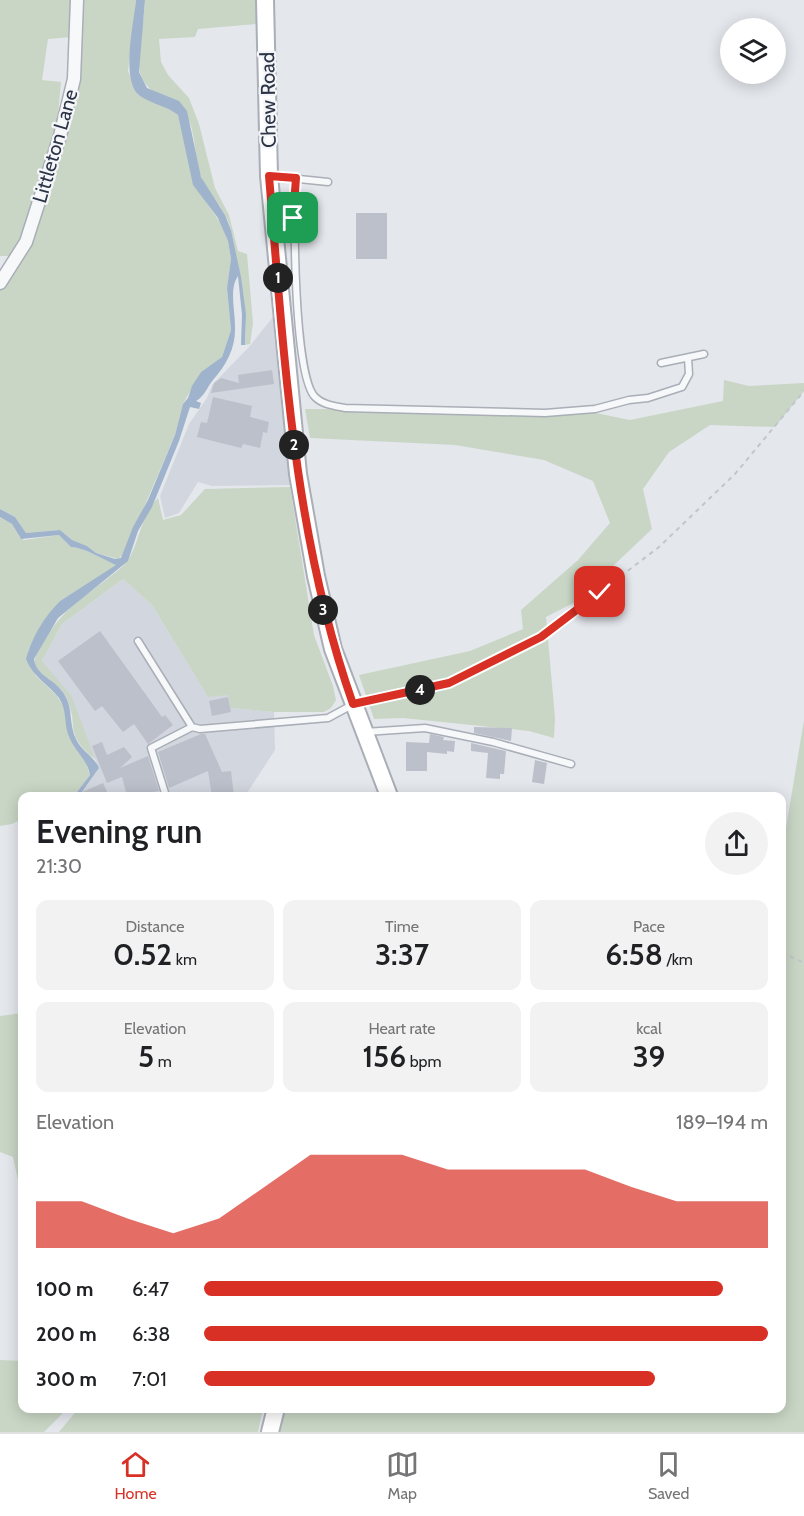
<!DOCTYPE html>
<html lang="en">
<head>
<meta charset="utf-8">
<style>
	body { margin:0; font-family:Cabin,sans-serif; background:#f2f2f2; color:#202124; height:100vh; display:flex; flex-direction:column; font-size:22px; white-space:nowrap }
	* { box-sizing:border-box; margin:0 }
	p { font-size:20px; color:#757577 }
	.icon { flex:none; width:33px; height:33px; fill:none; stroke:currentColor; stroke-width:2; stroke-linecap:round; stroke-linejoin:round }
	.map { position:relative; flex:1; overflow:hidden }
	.details { position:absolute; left:18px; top:792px; width:768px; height:621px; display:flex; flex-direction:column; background:#fff; border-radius:12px; box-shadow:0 3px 15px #0003 }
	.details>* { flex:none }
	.fabs { position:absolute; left:720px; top:18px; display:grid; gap:12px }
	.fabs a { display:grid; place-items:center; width:66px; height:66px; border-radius:50%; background:#fff; box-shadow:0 3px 15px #0003; font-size:30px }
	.pin { position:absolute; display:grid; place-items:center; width:51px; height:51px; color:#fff; margin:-26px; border-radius:12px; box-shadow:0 3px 9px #0006 }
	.km { position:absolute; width:30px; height:30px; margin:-15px; border-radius:50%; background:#222; color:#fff; font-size:16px; line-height:30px; text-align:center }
	.round { display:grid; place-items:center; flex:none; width:63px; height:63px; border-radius:32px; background:#f2f2f2 }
	.overview { display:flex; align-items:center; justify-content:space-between; height:102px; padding:0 18px }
	h1 { font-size:33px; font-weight:600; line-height:45px }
	.metrics { display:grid; grid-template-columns:repeat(3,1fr); gap:9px; height:102px; padding:6px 18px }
	.metrics div { display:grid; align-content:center; border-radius:12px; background:#f2f2f2; text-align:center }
	.metrics b { font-size:30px; font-weight:600 }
	.metrics small { font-size:16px; font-weight:400 }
	.metrics p { font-size:16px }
	.chart { height:168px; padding:12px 18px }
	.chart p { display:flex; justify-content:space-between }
	.chart svg { width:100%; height:108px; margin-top:6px; fill:#d93025; opacity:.7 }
	ul { padding:0 18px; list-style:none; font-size:20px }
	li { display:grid; grid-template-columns:96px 72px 1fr; align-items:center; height:45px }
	li i { height:15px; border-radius:8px; background:#d93025 }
	.dock { display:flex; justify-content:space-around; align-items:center; height:84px; border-top:2px solid #e0e0e0; background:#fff; font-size:16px; color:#757577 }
	.dock a { display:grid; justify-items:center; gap:3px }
	.dock .selected { color:#d93025 }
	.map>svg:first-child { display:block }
	.built { fill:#d2d6de }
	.green { fill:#c9d6c5 }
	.water { fill:#9fb4cc }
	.building { fill:#bbc0ca }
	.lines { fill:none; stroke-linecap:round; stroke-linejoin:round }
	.lane-casing { stroke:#a9aeb7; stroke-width:9 }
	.street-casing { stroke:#a9aeb7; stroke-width:15 }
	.secondary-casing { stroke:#a9aeb7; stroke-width:20 }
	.path { stroke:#c2c5cb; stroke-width:2; stroke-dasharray:4.5 4.5; stroke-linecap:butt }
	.lane { stroke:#f7f8fa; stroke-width:6 }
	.street { stroke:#f7f8fa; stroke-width:12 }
	.secondary { stroke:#fff; stroke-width:16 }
	.route-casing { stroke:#fff; stroke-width:12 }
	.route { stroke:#d93025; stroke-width:8 }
	.labels { text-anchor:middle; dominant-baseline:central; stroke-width:4.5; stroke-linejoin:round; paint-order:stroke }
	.street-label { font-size:20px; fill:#2b3445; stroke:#f4f6f9 }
</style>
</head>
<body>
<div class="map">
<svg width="804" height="1432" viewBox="0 0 804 1432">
	<rect width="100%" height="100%" fill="#e4e7ec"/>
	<path class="built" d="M273,317L291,485L212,486L198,482L179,513L165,518L160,496L189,424L207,398L212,385L249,347Z
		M123,579L152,605L208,697L228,694L232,708L274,712L275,750L245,796H79L99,768L87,741L42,661L62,624Z"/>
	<path class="green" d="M0,0H74L72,37L48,39L42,80L61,82L56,136L23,238L10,256H0Z
		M82,0H136L128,71L138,95L172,110L178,115L192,172L206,202L222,225L228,241L231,259L227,288L231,330L222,357L201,372L183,404L175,435L124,554L118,559L96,553L87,546L72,540L60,530L26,533L15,517L0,509V290L19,259L63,141L81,71Z
		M145,0H259V22L257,24L198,29L195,37L159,39L161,62L168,75L189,98L199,124L215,188L229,215L238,251L247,254L253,323L250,344L245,345C248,314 241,285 236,255C233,241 232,227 225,215C218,201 206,191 201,176C195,162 195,129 188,119C175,100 147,96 140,73C136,59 145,18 145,0Z
		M724,380L749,386L804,383V391L775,427L710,425L669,452L643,489L652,529L575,602L546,617L555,718L554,738L529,731L403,718L374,719L359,675L470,651L523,629L521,610L578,560L610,523L593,481L544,460L455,445L310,438L305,409L581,410L630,420L723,401Z
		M290,487L314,635L333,686L336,700L331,708L324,712H274L231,708L228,695L208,697L152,605L123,579L62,624L42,661L72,697L95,759C61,732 81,722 65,694C57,682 41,677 35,665C34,658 37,654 40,648C62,606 88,596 122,567C139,553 139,515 158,498L163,520L181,515L205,489Z
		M0,517L12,524L20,538L24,540L59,535L71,547C85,548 103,559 117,565L60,601L43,622L28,651L35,675L56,695L63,705L72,742L84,758L90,775L74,796H22V819L12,824L0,826Z
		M804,720V1432H279L285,1408H782V852Z
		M22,1013V1179L18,1180L13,1157L0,1152V1016Z
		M0,1360L22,1361V1408L67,1409L44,1432H0Z
		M78,1409H263L258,1432H59Z"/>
	<path class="water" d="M136,0H145L139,72L147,88L179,101L187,111L201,177L225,215L231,230L241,277L246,314L245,345H241L242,315L238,276C229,289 235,310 235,326C236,347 227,364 213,380C207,387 205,396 196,401L201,403L199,409L190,407L179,441L152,507L138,531L128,561L58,618L34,659C36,675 52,678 61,690C74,705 68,722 76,739C81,751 94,756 99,768L79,796H74L90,775C87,758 73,750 68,734C64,722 67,710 59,698C48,684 33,677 26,659C32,637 44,617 60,601L116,565C102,559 86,548 71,547L59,535L21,539L12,524L0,517V509L15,517L26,533L60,530L72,540L87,546L96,553L115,559L121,558L133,527L148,500L175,435L183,404L188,398L192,386L201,372L222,357L231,330L227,288L231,259L228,241L218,218L193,185L178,115C167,106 152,104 140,96C120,82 134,22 136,0Z"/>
	<path class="building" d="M356,213H387V259H356Z
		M272,370L274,384L211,393L214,383L221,378L239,383L238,375Z
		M213,397L252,406L250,417L269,422L267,433L263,432L260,448L243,444L241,448L197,437L201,422L207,423Z
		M100,631L162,717L165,715L173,725L148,744L134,724L123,732L102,706L95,711L58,661Z
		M228,697L231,712L212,716L209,701Z
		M474,727L512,728L511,741L474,733Z
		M201,734H205L222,772L231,771L234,796H212L208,771L169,788L158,752Z
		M430,734L444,737L443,740L455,741L454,752L447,751V754L427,752V771H406V742L429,743Z
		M102,742L107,755L124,747L132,757L120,768L148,756L159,791L127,796L122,777L107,783L92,746Z
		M471,743L506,751L504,774H500V779L486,778L488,753L471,751Z
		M535,760L547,763L544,784L532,782Z
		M103,783L109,796H73Z"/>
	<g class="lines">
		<defs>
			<path id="lane" d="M270,176L328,182
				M296,179C293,214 294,376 315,397C323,405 335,406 345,408L545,413L595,409L629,400L648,398L682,387L689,374L688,358
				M661,363L704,354
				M138,641L192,727L200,729L328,718L352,705
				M365,732L425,728L493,742L571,764
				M166,796L151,748L192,727"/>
			<path id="street" d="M0,283L26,242L60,136L74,79L77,0"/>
			<path id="secondary" d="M265,0L269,176L298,474L316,576L333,649L389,796
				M270,1432L276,1408"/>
		</defs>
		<use href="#lane" class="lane-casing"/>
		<use href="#street" class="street-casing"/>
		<use href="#secondary" class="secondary-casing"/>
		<path class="path" d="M366,701L449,683L541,637L659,547L735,474L804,391
			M782,952L804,963"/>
		<use href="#lane" class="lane"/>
		<use href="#street" class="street"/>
		<use href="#secondary" class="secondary"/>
	</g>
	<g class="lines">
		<defs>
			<path id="route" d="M293,218L296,178L269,176C284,354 293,534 353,704L449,683L541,637L600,592"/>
		</defs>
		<use href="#route" class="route-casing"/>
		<use href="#route" class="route"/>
	</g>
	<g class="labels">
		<g class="street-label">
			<text transform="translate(268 100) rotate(-91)">Chew Road</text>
			<text transform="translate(55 146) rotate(-74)">Littleton Lane</text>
		</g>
	</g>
</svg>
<div class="fabs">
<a><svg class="icon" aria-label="layers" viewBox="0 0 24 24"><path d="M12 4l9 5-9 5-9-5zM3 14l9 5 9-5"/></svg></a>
</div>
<div class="pin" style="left:293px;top:218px;background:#1e9e55"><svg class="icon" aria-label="arrive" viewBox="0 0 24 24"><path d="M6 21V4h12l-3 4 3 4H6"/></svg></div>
<div class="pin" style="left:600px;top:592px;background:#d93025"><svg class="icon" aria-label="check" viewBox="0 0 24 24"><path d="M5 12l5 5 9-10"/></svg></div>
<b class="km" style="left:278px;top:278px">1</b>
<b class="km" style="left:294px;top:445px">2</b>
<b class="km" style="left:323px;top:610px">3</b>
<b class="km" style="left:420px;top:690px">4</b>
<section class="details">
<div class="overview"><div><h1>Evening run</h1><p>21:30</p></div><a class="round"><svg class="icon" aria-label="share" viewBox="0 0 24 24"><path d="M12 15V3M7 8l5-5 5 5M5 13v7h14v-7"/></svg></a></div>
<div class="metrics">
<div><p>Distance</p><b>0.52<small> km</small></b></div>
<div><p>Time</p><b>3:37</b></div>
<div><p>Pace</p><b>6:58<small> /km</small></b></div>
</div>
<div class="metrics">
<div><p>Elevation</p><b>5<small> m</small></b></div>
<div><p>Heart rate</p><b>156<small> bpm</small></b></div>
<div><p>kcal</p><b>39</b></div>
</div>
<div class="chart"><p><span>Elevation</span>189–194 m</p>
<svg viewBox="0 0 160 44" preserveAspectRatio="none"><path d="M0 44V25L10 25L20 32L30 38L40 32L50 19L60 6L70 6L80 6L90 12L100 12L110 12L120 12L130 19L140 25L150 25L160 25V44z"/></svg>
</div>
<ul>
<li><b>100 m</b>6:47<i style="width:92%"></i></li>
<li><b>200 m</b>6:38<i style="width:100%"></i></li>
<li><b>300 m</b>7:01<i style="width:80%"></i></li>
</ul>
</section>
</div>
<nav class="dock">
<a class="selected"><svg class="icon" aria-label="home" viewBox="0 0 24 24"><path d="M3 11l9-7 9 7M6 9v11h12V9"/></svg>Home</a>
<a><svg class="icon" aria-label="map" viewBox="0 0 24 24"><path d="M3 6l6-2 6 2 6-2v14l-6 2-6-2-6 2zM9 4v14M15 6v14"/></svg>Map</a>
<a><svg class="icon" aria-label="saved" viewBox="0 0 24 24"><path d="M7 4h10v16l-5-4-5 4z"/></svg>Saved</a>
</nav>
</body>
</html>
